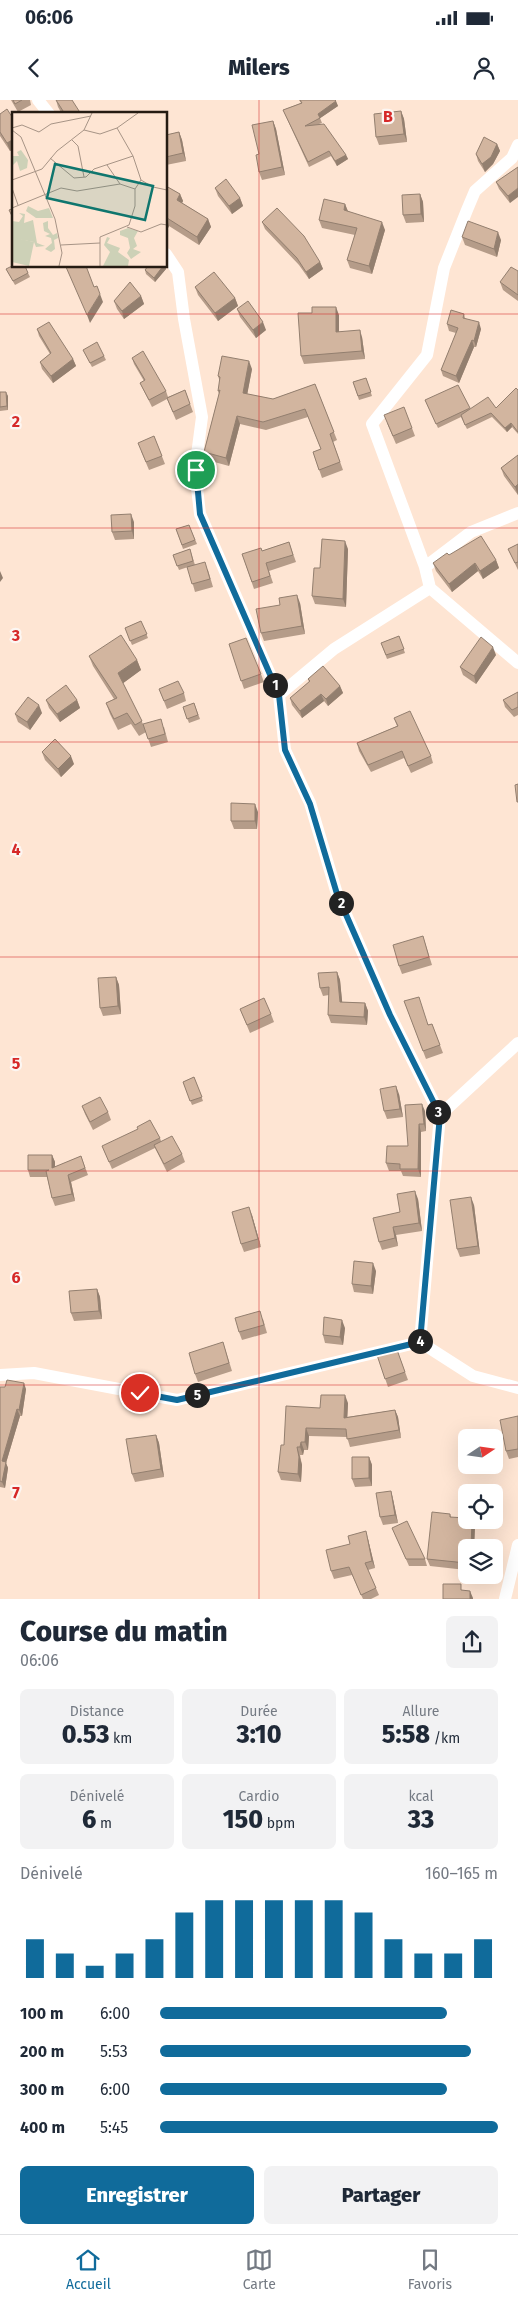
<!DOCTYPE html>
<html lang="fr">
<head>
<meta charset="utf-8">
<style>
	body { margin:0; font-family:"Fira Sans",sans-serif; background:#f2f2f3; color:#1f2937; height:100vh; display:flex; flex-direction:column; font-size:19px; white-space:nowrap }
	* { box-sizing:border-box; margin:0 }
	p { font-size:16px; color:#747a83 }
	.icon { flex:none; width:28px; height:28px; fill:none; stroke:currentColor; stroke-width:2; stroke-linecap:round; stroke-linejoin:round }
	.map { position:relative; height:1499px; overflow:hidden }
	.details { display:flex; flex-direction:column; background:#fff; flex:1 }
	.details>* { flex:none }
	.needle { width:32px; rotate:77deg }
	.controls { position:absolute; left:458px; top:1329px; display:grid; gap:10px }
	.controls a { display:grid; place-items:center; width:45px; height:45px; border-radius:8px; background:#fff; box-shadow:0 5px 20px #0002; font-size:25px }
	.pin { position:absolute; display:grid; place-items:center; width:42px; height:42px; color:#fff; margin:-21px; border:2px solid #fff; border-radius:50%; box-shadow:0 1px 5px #0007 }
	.km { position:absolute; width:25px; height:25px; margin:-12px; border-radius:50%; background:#222; color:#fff; font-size:14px; line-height:25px; text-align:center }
	.round { display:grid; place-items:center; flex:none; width:52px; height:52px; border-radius:8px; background:#f2f2f3 }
	.head { display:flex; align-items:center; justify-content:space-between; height:85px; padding:0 20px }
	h1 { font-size:28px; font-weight:800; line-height:38px }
	.figures { display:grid; grid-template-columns:repeat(3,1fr); gap:8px; height:85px; padding:5px 20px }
	.figures div { display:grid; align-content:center; border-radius:8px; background:#f2f2f3; text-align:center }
	.figures b { font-size:25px; font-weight:800 }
	.figures small { font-size:14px; font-weight:400 }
	.figures p { font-size:14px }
	.chart { height:140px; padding:10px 20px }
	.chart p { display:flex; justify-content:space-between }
	.chart svg { width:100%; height:90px; margin-top:5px; stroke:#106b9b; stroke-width:6 }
	.primary-button { display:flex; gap:10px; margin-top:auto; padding:10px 20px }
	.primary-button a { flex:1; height:58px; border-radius:8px; background:#106b9b; color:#fff; font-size:20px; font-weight:800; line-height:58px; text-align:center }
	.primary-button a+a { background:#f2f2f3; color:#1f2937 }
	ul { padding:0 20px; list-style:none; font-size:16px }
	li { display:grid; grid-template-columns:80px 60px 1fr; align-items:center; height:38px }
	li i { height:12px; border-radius:6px; background:#106b9b }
	.status { display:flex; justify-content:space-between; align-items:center; height:35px; padding:0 25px; background:#fff; direction:ltr }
	.status svg { height:14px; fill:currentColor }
	header { display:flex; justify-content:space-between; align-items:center; height:65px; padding:0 20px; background:#fff; font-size:22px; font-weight:800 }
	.tabs { display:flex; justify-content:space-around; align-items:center; height:70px; border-top:1px solid #e0e1e3; background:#fff; font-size:14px; color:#747a83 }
	.tabs a { display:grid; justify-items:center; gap:2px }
	.tabs .active { color:#106b9b }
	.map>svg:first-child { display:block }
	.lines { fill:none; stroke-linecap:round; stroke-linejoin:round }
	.minor { stroke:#fff; stroke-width:12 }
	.wall { fill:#b59c89 }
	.shaded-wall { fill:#937f6f }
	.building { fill:#d2b59f; stroke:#937f6f }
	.route-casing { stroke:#fff; stroke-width:10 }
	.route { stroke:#106b9b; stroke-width:6 }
	.grid { fill:none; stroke:#d62828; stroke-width:1; stroke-opacity:0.55 }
	.inset-road { fill:none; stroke:#a79486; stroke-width:1 }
	.view { fill:#0f766e; fill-opacity:0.15; stroke:#0f766e; stroke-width:2.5 }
	.inset-edge { fill:none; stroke:#251b12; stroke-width:2.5 }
	.grid-label { font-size:16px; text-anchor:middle; font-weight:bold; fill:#d62828; stroke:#fcf6f2; stroke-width:4.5; stroke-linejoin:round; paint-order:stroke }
</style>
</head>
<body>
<div class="status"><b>06:06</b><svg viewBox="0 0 49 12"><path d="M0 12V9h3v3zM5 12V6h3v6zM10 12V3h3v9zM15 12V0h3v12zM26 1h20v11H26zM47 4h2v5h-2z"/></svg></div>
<header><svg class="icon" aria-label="back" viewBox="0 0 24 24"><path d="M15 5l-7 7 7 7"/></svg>Milers<svg class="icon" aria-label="person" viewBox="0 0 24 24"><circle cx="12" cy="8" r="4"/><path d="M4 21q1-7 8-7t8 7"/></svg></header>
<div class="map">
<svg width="518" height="1499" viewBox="0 0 518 1499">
	<rect width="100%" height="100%" fill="#fee5d3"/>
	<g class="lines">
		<path class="minor" d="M38,0L49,14
			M518,45L512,58L475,91L467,110L444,168L427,255L372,324L425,467L430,488L518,563
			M166,154L178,172L184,219L202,317L195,370L200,414L279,595L285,650L310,703L337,794L390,915L440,1015L420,1242
			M425,467L471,432L518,413
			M279,595L334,549L430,488
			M440,1015L518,943
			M0,1275L34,1273L177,1300L420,1242L473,1276L518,1288
			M505,1499L518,1445"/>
	</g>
	<path class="wall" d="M11,0H30L31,5L18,12Z
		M56,0L81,14H62L58,7Z
		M299,0H335L338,6L320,18L322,23L319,24L346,55L348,59L337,66L331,56L309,67L283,10L301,3Z
		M401,11L404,19L407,42L379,45L376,37Z
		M0,14L14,20V49L10,51L0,36Z
		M273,21L276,29L285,75L262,80L259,72Z
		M179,32L182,40L186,61L166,65V35Z
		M497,44L500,51L493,64L485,72L478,61L476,54Z
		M518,67L510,103L499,89L496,82Z
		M166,86L180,94L183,101L182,103L208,119L211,127L199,145L169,126L167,130H166Z
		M215,88L240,98L243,106L232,114L218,96Z
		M420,94L423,102L424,122L406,123L403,115Z
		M345,104L348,111L385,130L372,174L350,168L347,160L355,135L322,128L319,120Z
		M262,122L320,162L323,169L309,179L299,165L265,129Z
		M462,137L501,140L497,157L465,145Z
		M148,166H165L166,169L155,182L146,174L145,170Z
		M6,169L28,173L30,177L15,185Z
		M518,171V201L503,190L500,182Z
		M195,187L235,198L238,206L218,221L198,195Z
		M141,196L144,204L124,219L117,209L114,201Z
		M237,209L266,230L256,238L240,217Z
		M464,214L465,218L481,229L476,247H474L459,283L443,276L441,270L456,233L449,231L447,224Z
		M339,215V232L362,237L365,259L304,264L301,256Z
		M37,229L73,259L76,266L53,283L42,269L40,262L50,254L39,236Z
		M83,250L104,256L106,260L92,267Z
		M132,258L166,291L168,297L185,290L193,312L176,320L167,299L152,307L140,283L144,281L134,264Z
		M252,269L247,294L273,299L315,284L337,340L333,342L343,370L322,378L313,352L321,349L308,317L266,330L240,324L229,366L207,360L204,352L219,294L218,291L220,282L218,276Z
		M366,278L372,296L359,300L353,282Z
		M518,290V334L512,327L507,332L492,317L467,329L461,317L438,328L425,300L470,309L496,308Z
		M0,292L8,296V310L0,311Z
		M387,323L412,328L415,336L396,344Z
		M154,336L165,364L149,370L141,351Z
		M518,355V395L504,376L501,368Z
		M134,422V439L115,440L112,432Z
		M189,425L197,444L183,449L176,429Z
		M289,442L296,462L269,471L273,483L254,489L242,454L262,451Z
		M518,444V470L508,449Z
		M190,449L195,465L208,470L213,487L195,492L188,467L179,470L173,455Z
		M348,449L346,507L315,504L312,496L320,468Z
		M449,455L496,460L499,468L483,479L478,471L452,492L436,471L433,463Z
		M300,503L305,534L264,541L261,533L280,505Z
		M141,521L148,538L132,545L125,528Z
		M399,536L405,553L387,559L381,543Z
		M229,544L261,574L264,582L244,589Z
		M496,555L476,584L463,575L460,567Z
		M89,556L137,560L141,570L123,583L144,626L164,627L168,642L151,647L146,632L139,636L131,624L118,630L110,614L106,603L114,599L93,566Z
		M308,579L340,586L343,593L328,606L324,601L302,618L292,605L290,598L309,582Z
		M159,589L184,593L186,601L167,609Z
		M518,592V615L514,617L505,607L503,600Z
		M46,600H77L80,608L60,622L49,608Z
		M194,603L200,619L189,623L183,607Z
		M42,613L30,630L18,622L15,614Z
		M394,618L431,656L433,663L411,673L404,658L371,672L359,651L357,643L397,626Z
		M42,652L74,664L61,677L45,660Z
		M258,712L257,729H234L231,721Z
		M423,836L432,865L402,874L399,866Z
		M337,872L340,880L342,902L365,903L368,911L367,925L331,923L328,915L329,895L323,896L320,888Z
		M116,877L119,885L121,914L103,916L100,908Z
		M404,901L429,925L432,924L443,953L426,959Z
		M240,909L271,914L274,922L250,933Z
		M194,977L203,1001L192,1005L183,982Z
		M399,994L403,1017L387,1019L384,1011Z
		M82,1006L108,1012L111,1020L93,1030L85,1014Z
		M425,1011L426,1031L421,1032V1077L403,1076L401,1071H389L386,1063L408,1046Z
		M160,1038L161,1041L182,1054L185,1062L167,1072L155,1048L112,1069L102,1046Z
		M52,1055L55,1062V1067L81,1056L88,1075L71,1082L75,1101L55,1106L52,1098L47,1077H30L28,1070Z
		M418,1099L422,1131L396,1135L398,1146L382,1150L379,1142L400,1112Z
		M474,1105L480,1154L460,1157L457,1149Z
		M252,1115L261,1147L244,1152L241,1144Z
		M376,1171L373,1194L354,1192L352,1184Z
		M97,1189L100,1197L102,1219L74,1221L71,1213Z
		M263,1219L267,1233L242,1240L239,1232Z
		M345,1228L343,1245L325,1243L323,1235Z
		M223,1242L232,1271L198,1282L195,1274Z
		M396,1247L408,1280L388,1287L376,1252Z
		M0,1287L26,1289L22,1316H20L6,1363L8,1368L5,1388L0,1387Z
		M348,1303L347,1317L395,1310L398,1317L401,1338L350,1347L347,1337L309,1336L308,1350H304L303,1355H300L302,1365L301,1382L281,1380L278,1372L284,1345L320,1308Z
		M518,1316V1357L509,1359L506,1351Z
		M156,1335L159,1343L164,1377L135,1382L132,1374Z
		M369,1357L372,1365V1386L355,1387L352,1379Z
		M391,1391L393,1399L398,1423L383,1425L380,1417Z
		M450,1414L451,1417L475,1426L474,1448H466V1470L430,1466L427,1459Z
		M392,1428L425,1459L427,1466H409Z
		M368,1439L375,1468L368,1470L379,1495L371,1499H363L352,1475L334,1479L331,1471L350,1444Z"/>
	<path class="shaded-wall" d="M336,1L338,6L319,19L318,14Z
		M401,11L404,19L407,42L404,34Z
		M273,21L276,29L285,75L282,67Z
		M179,32L182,40L186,61L183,53Z
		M14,39V49L10,51L7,43Z
		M497,44L500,51L493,64L485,72L482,64Z
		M346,55L348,59L337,66L335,61Z
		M518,88V97L510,103L508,96Z
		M180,94L183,101L180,107L177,100Z
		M420,94L423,102L424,122L421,114Z
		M240,98L243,106L232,114L229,106Z
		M345,104L348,112L344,110Z
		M167,118L169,126L167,130L166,128Z
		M208,119L211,127L199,145L197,137Z
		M382,122L385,130L372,174L369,166Z
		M498,132L501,140L497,157L494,149Z
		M320,162L323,169L309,179L306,172Z
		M163,166H165L166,169L155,182L154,178Z
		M100,194L103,202L90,223L87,215Z
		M141,196L144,204L124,219L122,211Z
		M235,198L238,206L218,221L215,213Z
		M336,207L339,215V240L336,232Z
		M263,222L266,230L256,238L253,230Z
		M479,222L481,229L476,247L474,241Z
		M360,230L362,237L365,259L362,251Z
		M472,240L474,247L459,283L456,276Z
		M73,259L76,266L53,283L51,276Z
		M249,261L252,269L246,301L243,293Z
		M6,292L8,296V310L7,306Z
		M237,316L240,324L229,366L226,358Z
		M511,323L512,327L507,332L505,328Z
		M518,384V395L515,387Z
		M131,414L134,422V439L132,431Z
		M345,441L348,449L346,507L343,499Z
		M496,460L499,468L483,479L480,471Z
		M475,463L478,471L452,492L449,484Z
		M0,471L3,478L0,482Z
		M297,495L300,503L305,534L302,526Z
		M493,547L496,555L476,584L474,576Z
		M137,560L141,570L122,584L118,573Z
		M340,586L343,593L328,606L326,599Z
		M321,594L324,601L302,618L300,611Z
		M77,600L80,608L60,622L57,614Z
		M39,605L42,613L30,630L27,622Z
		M71,656L74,664L61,677L58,669Z
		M255,704L258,712L257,729L255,721Z
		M337,872L340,880L343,910L340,902Z
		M116,877L119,885L121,914L118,906Z
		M365,903L368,911L367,925L364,917Z
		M396,986L399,994L403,1017L400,1009Z
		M422,1004L425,1011L426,1031L424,1024Z
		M419,1024L421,1032V1077L418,1069Z
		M52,1055L55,1062V1076L52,1068Z
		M68,1075L71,1082L75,1101L72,1094Z
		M415,1091L418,1099L422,1131L419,1123Z
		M471,1097L474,1105L480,1154L478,1146Z
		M249,1107L252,1115L261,1147L258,1139Z
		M393,1127L396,1135L398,1146L395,1138Z
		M373,1163L376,1171L373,1194L371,1186Z
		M97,1189L100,1197L102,1219L99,1211Z
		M342,1220L345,1228L343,1245L340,1237Z
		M24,1283L26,1289L22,1316L19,1310Z
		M345,1295L348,1303L347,1326L344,1318Z
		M17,1309L20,1316L6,1363L8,1368L5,1388L2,1382V1361Z
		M395,1310L398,1317L401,1338L399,1330Z
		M306,1328L309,1336L308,1350L305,1342Z
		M156,1335L159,1343L164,1377L161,1369Z
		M301,1342L304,1350L303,1355L300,1347Z
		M297,1347L302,1365L301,1382L298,1374Z
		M369,1357L372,1365V1386L369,1378Z
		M391,1391L393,1399L398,1423L395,1415Z
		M472,1420H473L475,1426L474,1448H471Z
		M366,1431L368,1439L375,1468L372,1461Z
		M470,1491L473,1498V1499H470Z"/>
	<path class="building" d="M13,0H22L15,4Z
		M56,0H72L81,14H65Z
		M300,0H335L336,1L318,14L320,18L305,26L324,24L346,55L335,61L329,51L308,62L283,10L302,3Z
		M7,9L14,20V39L7,43L0,32V14Z
		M401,11L404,34L376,37L374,14Z
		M273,21L282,67L259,72L256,55L259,54L252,25Z
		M179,32L183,53L166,57V35Z
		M484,37L497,44L491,57L482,64L476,54Z
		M518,67V88L508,96L496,82Z
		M226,79L240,98L229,106L215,88Z
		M166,86L180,94L177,100L208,119L197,137L167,118L166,119Z
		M420,94L421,114L403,115L402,95Z
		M324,99L345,104L344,110L382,122L369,166L347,160L357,128L319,120Z
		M14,108V120L9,110Z
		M277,108L304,136L320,162L306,172L297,158L262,122Z
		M468,121L498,132L494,149L462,137Z
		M14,165V166H25L28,173L13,181L6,169Z
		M68,166H86L94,187L97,186L100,194L87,215L66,167Z
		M148,166H163L154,178L145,170Z
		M511,167L518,171V195L500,182Z
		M214,172L235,198L215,213L195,187Z
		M130,182L141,196L122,211L114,201Z
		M248,201L263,222L253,230L237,209Z
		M312,207H336V232L360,230L362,251L301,256L298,213H312Z
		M451,210L464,214L463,218L479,222L474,241L472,240L456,276L441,270L458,228L447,224Z
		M49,222L73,259L51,276L40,262L51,253L37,229Z
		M97,242L104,256L90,263L83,250Z
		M143,251L166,291L149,300L140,283L145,280L132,258Z
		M222,256L249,261L243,293L273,299L315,284L334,332L330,334L340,362L319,370L313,352L321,349L305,309L263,322L237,316L226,358L204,352L220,290L218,291L220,277L218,276Z
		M366,278L371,292L358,296L353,282Z
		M458,285L470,308L436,324L425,300Z
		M516,288L518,290V332L511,323L505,328L491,313L465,325L461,315L488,297L496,308Z
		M185,290L190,304L173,312L167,298Z
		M0,292H6L7,306L0,307Z
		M404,307L412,328L393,336L384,315Z
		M154,336L162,356L146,362L138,343Z
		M518,355V384L515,387L501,368Z
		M131,414L132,431L112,432L111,415Z
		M189,425L195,440L182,445L176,429Z
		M481,436L496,460L480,471L475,463L449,484L433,463L447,453L449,455Z
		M322,439L345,441L343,499L312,496L314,468H320Z
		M289,442L293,455L266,463L270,476L252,482L242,454L261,448L262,451Z
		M518,444V462L515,463L508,449Z
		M190,449L193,461L177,466L173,455Z
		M205,462L210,479L192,484L187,467Z
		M297,495L302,526L261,533L256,509L280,505L279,498Z
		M141,521L147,534L130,541L125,528Z
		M121,535L137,560L118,573L142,621L135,625L127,613L114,619L106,603L117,598L89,556Z
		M399,536L404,549L386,555L381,543Z
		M481,537L493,547L474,576L460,567Z
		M246,538L261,574L241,581L229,544Z
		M323,566L340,586L326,599L321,594L300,611L290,598L310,581L308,579Z
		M178,581L184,593L164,601L159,589Z
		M66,585L77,600L57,614L46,600Z
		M518,592V607L512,610L503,600Z
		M28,597L39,605L27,622L15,614Z
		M194,603L198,615L187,619L183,607Z
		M410,611L431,656L408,666L402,651L368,665L357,643L398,626L394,618Z
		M161,619L165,634L148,639L143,624Z
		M55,639L71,656L58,669L42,652Z
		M518,684V702H517L515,685Z
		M231,703L255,704V721H231Z
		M423,836L429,857L399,866L393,845Z
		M337,872L340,902L365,903L364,917L328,915L329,887L320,888L318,873Z
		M116,877L118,906L100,908L98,878Z
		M419,897L428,925L432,924L440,945L423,951L404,901Z
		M264,898L271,914L247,925L240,909Z
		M194,977L202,997L190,1001L183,982Z
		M396,986L400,1009L384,1011L380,989Z
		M100,997L108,1012L90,1022L82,1006Z
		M422,1004L424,1024H419L418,1069H400V1064L386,1063L387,1046H408L405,1005Z
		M150,1020L160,1038L109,1062L102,1046L138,1029L137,1027Z
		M172,1036L182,1054L164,1064L154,1045Z
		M28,1055H52V1068L81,1056L85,1068L68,1075L72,1094L52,1098L46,1071L49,1070H28Z
		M415,1091L419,1123L393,1127L395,1138L379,1142L373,1118L400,1112L397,1094Z
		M471,1097L478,1146L457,1149L450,1100Z
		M249,1107L258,1139L241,1144L232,1112Z
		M354,1161L373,1163L371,1186L352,1184Z
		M97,1189L99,1211L71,1213L69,1191Z
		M260,1211L264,1225L239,1232L235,1218Z
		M324,1217L342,1220L340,1237L323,1235Z
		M223,1242L229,1263L195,1274L189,1253Z
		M396,1247L405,1272L385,1279L376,1252Z
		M7,1280L24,1283L19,1310L17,1309L2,1361L6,1362L2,1382L0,1381V1287H5Z
		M321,1295H345L344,1318L395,1310L399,1330L347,1339L346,1329L306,1328L305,1342H301L300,1347H297L299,1357L298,1374L278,1372L281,1345H284L286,1306L320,1308Z
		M518,1316V1349L506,1351L500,1320Z
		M156,1335L161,1369L132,1374L126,1339Z
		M352,1357H369V1378L352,1379Z
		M391,1391L395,1415L380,1417L376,1393Z
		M432,1412L450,1414V1417L466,1418V1420H472L471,1448H466V1463L427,1459Z
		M407,1421L425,1459H406L392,1428Z
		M366,1431L372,1461L365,1463L376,1488L361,1495L349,1467L331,1471L326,1450L350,1444L348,1436Z
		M443,1484H461V1490L470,1491V1499H443Z"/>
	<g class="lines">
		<defs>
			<path id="route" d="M140,1293L177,1300L420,1242L440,1015L390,915L337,794L310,704L285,650L279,595L200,414L196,370"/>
		</defs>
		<use href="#route" class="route-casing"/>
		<use href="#route" class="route"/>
	</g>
	<path class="grid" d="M259,0V1499M0,214H518M0,428H518M0,642H518M0,857H518M0,1071H518M0,1285H518"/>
	<g transform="translate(12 12)">
		<rect width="155" height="155" fill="#fee5d3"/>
		<path d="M9,38L16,48L15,56L8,59L5,49L0,54V44H7L5,40ZM16,94L26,99L37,96L41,106H24L14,99ZM7,101L13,102L12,111L21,108L25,131L33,134L24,135L22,130L0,126V109L7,110L11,104ZM36,109V116L41,123L45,121L46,126L42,128L43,137L39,140L33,137L40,131L39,126L33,124L38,122L32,119L31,111ZM116,116L126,119L122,126L125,134L121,137L129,140L119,147L115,141L118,136L116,126L108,123V119ZM95,125L98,126L95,131L108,136L106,140L117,148L116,154H91L98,140L92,133Z" fill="#cdd1b7"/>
		<path d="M0,125L22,130L17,154L0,150Z" fill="#cdd1b7"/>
		<path class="inset-road" d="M0,16L10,13L27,20L39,12L79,4M0,18L9,25L43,107L50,141L47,154M72,18L80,1M60,28L66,34L72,65M38,46L62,66L74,65L82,57L121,44M95,53L108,72M0,68L30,57L45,39L72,18L88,22L105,16L126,1M129,68L141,75L155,78M0,76L6,93M0,96L49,76L65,79L108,72L123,77M115,115L129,120L149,112L155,113M49,133L88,131M88,154V125L117,113L123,94V77L129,68L121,44L105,16"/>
		<path class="view" d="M43,52L141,74L133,108L35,86Z"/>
		<rect width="155" height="155" class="inset-edge"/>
	</g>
	<g class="grid-label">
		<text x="388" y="22">B</text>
		<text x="16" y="327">2</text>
		<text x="16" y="541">3</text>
		<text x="16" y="755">4</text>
		<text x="16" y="969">5</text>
		<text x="16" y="1183">6</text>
		<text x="16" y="1398">7</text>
	</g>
</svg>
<div class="controls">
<a><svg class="needle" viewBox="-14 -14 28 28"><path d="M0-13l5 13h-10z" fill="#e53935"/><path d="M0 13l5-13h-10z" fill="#747a83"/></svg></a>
<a><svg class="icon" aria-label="locate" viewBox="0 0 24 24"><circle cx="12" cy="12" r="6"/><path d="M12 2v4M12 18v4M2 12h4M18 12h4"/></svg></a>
<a><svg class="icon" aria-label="layers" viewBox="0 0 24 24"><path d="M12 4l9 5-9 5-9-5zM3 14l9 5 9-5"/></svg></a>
</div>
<div class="pin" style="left:196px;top:370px;background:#1e9e55"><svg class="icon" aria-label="arrive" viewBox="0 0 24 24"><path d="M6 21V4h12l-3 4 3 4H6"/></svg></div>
<div class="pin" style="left:140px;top:1293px;background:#d93025"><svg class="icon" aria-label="check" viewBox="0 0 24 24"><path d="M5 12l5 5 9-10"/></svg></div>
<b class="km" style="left:275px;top:585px">1</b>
<b class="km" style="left:341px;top:803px">2</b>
<b class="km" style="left:438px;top:1012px">3</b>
<b class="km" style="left:420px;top:1241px">4</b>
<b class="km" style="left:197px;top:1295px">5</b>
</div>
<section class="details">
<div class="head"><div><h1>Course du matin</h1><p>06:06</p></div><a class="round"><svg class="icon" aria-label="share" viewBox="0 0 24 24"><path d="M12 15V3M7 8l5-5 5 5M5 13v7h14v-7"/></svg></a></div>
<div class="figures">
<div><p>Distance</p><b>0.53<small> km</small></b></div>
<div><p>Durée</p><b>3:10</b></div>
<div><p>Allure</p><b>5:58<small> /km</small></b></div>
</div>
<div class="figures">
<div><p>Dénivelé</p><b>6<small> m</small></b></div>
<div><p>Cardio</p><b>150<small> bpm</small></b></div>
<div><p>kcal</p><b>33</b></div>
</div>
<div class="chart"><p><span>Dénivelé</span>160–165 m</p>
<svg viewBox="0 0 160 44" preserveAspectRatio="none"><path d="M5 44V25M15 44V32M25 44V38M35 44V32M45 44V25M55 44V12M65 44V6M75 44V6M85 44V6M95 44V6M105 44V6M115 44V12M125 44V25M135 44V32M145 44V32M155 44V25"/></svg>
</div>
<ul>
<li><b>100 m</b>6:00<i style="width:85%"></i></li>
<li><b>200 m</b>5:53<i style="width:92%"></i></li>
<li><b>300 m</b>6:00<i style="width:85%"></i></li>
<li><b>400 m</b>5:45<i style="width:100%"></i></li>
</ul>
<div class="primary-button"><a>Enregistrer</a><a>Partager</a></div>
</section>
<nav class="tabs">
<a class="active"><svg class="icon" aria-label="home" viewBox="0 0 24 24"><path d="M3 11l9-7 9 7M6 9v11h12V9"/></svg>Accueil</a>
<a><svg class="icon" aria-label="map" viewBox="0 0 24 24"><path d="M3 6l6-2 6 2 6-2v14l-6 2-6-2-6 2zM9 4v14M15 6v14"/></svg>Carte</a>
<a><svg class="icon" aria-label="saved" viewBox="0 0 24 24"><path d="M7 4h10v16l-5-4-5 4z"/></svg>Favoris</a>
</nav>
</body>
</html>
